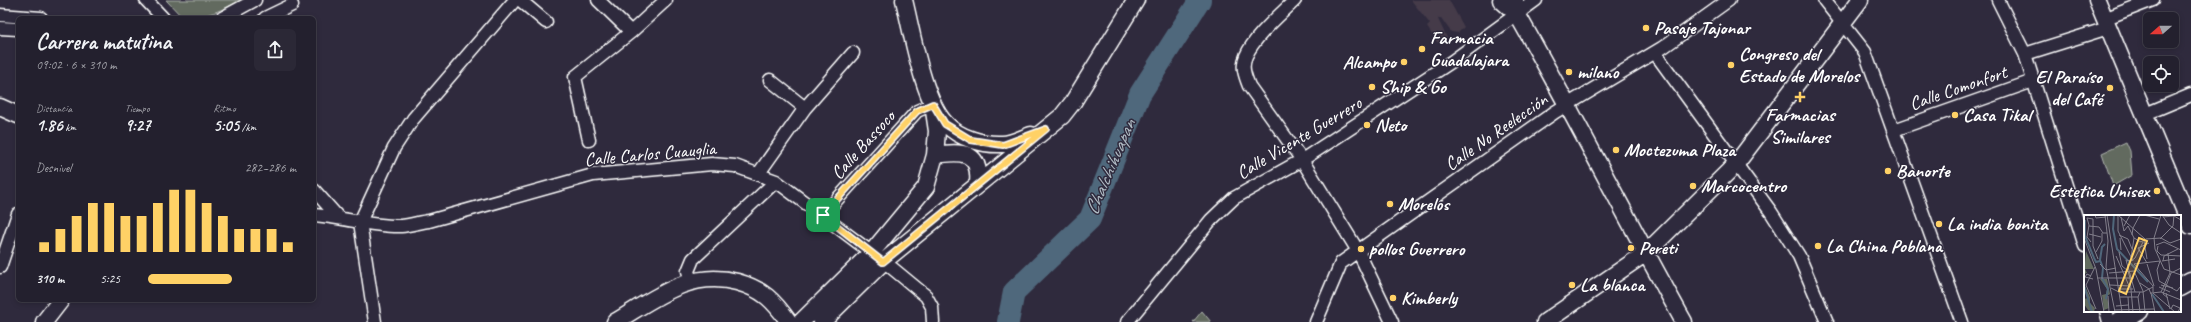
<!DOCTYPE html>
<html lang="es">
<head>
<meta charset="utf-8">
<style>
	body { margin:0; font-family:Caveat,sans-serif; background:#2b2836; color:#f1f3f6; height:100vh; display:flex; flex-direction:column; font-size:15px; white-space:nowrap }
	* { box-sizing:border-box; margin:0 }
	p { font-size:13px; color:#a3a3aa }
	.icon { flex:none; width:22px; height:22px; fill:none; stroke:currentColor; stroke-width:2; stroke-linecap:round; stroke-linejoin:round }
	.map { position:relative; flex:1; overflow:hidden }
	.panel { position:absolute; left:16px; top:16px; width:300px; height:286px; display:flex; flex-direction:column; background:#23202e; border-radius:6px; box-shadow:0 2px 6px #0003,0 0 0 1px #403e4a }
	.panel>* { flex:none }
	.needle { width:26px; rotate:249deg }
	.fabs { position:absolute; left:2143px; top:12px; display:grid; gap:8px }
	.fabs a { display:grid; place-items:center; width:36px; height:36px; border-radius:6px; background:#23202e; box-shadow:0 2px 6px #0003,0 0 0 1px #403e4a; font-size:20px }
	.pin { position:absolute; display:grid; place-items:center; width:34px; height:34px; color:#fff; margin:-17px; border-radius:8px; box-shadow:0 2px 6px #0006 }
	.round { display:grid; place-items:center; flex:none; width:42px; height:42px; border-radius:6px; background:#2b2836 }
	.summary { display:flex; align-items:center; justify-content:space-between; height:68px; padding:0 20px }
	h1 { font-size:22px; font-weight:600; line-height:30px }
	.stats { display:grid; grid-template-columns:repeat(3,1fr); gap:6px; height:68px; padding:4px 20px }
	.stats div { display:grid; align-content:center }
	.stats b { font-size:17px; font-weight:600 }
	.stats small { font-size:11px; font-weight:400 }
	.stats p { font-size:11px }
	.chart { height:112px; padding:8px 20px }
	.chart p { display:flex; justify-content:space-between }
	.chart svg { width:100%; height:72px; margin-top:4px; stroke:#ffd166; stroke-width:6 }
	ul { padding:0 20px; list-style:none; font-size:13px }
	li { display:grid; grid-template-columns:64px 48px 1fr; align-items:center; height:30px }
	li i { height:10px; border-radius:5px; background:#ffd166 }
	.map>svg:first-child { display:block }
	.built { fill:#443a49 }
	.green { fill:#626b5f; stroke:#b0b5af }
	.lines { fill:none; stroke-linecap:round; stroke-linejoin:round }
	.river { stroke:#50677b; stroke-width:22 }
	.street-casing { stroke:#fff; stroke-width:15 }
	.secondary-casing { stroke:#fff; stroke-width:19 }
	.primary-casing { stroke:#fff; stroke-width:21 }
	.street { stroke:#2f2a3d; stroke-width:12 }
	.secondary { stroke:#2f2a3d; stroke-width:16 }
	.primary { stroke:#2f2a3d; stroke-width:18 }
	.route-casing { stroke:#fff; stroke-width:8 }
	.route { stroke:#ffd166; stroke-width:5 }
	.poi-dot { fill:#ffd166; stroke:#2f2a3d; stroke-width:1.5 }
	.labels { text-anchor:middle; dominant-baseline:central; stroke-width:3; stroke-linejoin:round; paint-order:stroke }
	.poi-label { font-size:19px; font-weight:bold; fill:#fff; stroke:#2f2a3d; text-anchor:start }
	.street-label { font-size:19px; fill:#fff; stroke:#2f2a3d }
	.water-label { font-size:20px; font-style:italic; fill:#b0bbc4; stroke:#2f2a3d }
	.inset-river { fill:none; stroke:#50677b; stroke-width:2 }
	.inset-road { fill:none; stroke:#827f8b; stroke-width:1 }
	.view { fill:#ffd166; fill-opacity:0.15; stroke:#ffd166; stroke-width:2 }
	.inset-edge { fill:none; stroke:#fff; stroke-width:2 }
</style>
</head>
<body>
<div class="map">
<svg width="2191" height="322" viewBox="0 0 2191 322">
	<rect width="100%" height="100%" fill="#2f2a3d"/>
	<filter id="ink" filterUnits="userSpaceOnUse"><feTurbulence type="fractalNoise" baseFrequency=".025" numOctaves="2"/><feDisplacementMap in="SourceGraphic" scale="8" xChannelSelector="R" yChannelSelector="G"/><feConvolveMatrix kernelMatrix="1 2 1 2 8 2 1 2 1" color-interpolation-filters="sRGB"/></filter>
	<g filter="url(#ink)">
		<path class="built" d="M1411,0H1449L1464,27L1458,33L1451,32L1441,18L1438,19L1448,40L1442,44L1437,42L1427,27L1430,24Z"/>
		<path class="green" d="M166,0H242C222,10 205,18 183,18Z
			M2126,142L2130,151L2132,175L2113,186L2102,153Z
			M1202,311L1211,322H1193Z"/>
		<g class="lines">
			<path class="river" d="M1008,322L1014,292L1090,219L1140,94L1200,0"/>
			<defs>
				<path id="street" d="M146,0L163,18
					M520,0L546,22
					M598,0L631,32
					M1295,0C1280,15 1254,37 1246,56C1241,66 1245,76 1249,86L1302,160L1358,251L1392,322
					M1824,0L1865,52L1962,322
					M1998,0L2025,54L2085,246
					M0,15L41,18
					M222,18L255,0
					M265,18L292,5
					M2104,19L2153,0
					M0,28L18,29
					M1655,53L1771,212L1799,256L1827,322
					M2025,54L2108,28
					M770,80L805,108
					M2143,115L2191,95
					M1894,130L2033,81
					M589,140L575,77L631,32L666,0
					M759,173L805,108L853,53
					M314,190L337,216
					M314,215C343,217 372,227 401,226C411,225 420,222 429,221L593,175L712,164L735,166L776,181L892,268L926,296L932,307L933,322
					M823,215L917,111L933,104
					M360,222L394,148L413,119L515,0
					M360,222L375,322
					M0,267L18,214
					M691,281L688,271L693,259L776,181
					M2106,311L2109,322
					M1127,322L1211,220L1234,198L1302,160L1451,62L1536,0
					M1316,322L1341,263L1555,112L1662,48L1729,0"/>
				<path id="secondary" d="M904,0C912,32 923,101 946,124C959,138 983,145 1002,144C1012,144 1022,138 1031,135
					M1501,0L1517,14
					M1515,0L1517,14C1575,116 1627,220 1684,322
					M2097,0L2191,226
					M0,107L18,115
					M935,155C960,151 981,150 978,183
					M44,322L61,300
					M615,322C654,299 690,269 737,282C763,289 774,301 789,322
					M801,322L872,252L926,187L935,155L937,131L933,104
					M822,322L883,262L1062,116L1073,102L1136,0
					M1545,322L1646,253L1736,164L1860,0"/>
				<path id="primary" d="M2180,287L2191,281
					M2120,322L2139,311"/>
			</defs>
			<use href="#street" class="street-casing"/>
			<use href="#secondary" class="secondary-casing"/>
			<use href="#primary" class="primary-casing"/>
			<use href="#street" class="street"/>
			<use href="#secondary" class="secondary"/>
			<use href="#primary" class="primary"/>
		</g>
	</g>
	<g class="lines" filter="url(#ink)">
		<defs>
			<path id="route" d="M933,104L945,124L971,140L1003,145L1046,129L883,262L823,215L917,111Z"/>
		</defs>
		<use href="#route" class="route-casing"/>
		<use href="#route" class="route"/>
	</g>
	<g class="poi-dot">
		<circle cx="1646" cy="28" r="4"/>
		<circle cx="1422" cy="49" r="4"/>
		<circle cx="1404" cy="62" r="4"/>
		<circle cx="1731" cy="65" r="4"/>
		<circle cx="1569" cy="72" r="4"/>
		<circle cx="1372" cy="87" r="4"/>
		<circle cx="2110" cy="88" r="4"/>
		<path d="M1798 91h4v4h4v4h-4v4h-4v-4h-4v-4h4z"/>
		<circle cx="1955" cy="115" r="4"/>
		<circle cx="1367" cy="125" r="4"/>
		<circle cx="1616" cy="150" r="4"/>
		<circle cx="1888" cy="171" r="4"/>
		<circle cx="1693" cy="186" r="4"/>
		<circle cx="2157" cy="191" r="4"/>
		<circle cx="1390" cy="204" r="4"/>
		<circle cx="1939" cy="224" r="4"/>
		<circle cx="1818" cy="246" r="4"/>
		<circle cx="1631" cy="248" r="4"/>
		<circle cx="1361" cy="249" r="4"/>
		<circle cx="1572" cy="285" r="4"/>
		<circle cx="1393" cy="298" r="4"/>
	</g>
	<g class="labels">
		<g class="poi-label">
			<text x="1654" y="28">Pasaje Tajonar</text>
			<text x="1430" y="38">Farmacia<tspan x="1430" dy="22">Guadalajara</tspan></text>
			<text x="1739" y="54">Congreso del<tspan x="1739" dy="22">Estado de Morelos</tspan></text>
			<text x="1396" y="62" text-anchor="end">Alcampo</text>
			<text x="1577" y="72">milano</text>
			<text x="2102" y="77" text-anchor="end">El Paraíso<tspan x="2102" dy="22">del Café</tspan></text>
			<text x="1380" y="87">Ship &amp; Go</text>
			<text x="1800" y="115" text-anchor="middle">Farmacias<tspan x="1800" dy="22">Similares</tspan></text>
			<text x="1963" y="115">Casa Tikal</text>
			<text x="1375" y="125">Neto</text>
			<text x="1624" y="150">Moctezuma Plaza</text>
			<text x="1896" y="171">Banorte</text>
			<text x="1701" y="186">Marcocentro</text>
			<text x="2149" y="191" text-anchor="end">Estetica Unisex</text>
			<text x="1398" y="204">Morelos</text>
			<text x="1947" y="224">La india bonita</text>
			<text x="1826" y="246">La China Poblana</text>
			<text x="1639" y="248">Pereti</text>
			<text x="1369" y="249">pollos Guerrero</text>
			<text x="1580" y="285">La blanca</text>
			<text x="1401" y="298">Kimberly</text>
		</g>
		<g class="street-label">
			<text transform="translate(1958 88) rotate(-19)">Calle Comonfort</text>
			<text transform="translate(1496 132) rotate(-35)">Calle No Reelección</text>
			<text transform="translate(1299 138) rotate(-31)">Calle Vicente Guerrero</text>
			<text transform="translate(863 145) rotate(-48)">Calle Bassoco</text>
			<text transform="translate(650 154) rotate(-5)">Calle Carlos Cuauglia</text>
		</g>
		<g class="water-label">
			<text transform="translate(1110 167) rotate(-67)">Chalchihuapan</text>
		</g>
	</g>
	<g transform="translate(2084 215)">
		<rect width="97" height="97" fill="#2f2a3d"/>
		<path d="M2,36L10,54H1L3,58L0,59ZM16,64H23L26,79L23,81L25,93L20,95L18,80L22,79L23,74ZM0,69L6,82V88L11,93L10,97L4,95L0,89V84L4,83Z" fill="#626b5f"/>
		<path class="inset-river" d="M30,0L29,14L33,34L64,67M1,5V21L10,43L12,47L16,46M21,29L18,32L16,45L19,53L18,63L24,74L22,84M0,71L8,97M68,79L80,97"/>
		<path class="inset-road" d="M11,0L12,3L22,2M21,0L24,26L22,52L31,97M23,0L38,97M34,0V16L49,46M34,0L61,24M60,0L75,4M77,0L70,23L71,34L80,54L97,60M78,0L85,10L97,18M37,2L40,16M79,2L90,1L97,5M5,11L15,12L19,18H23M40,11L46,0M40,16L44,11L50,23L47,43M5,19L17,22M35,20L44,24L48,34M48,20L49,13L56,0M0,23L12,54L20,97M36,23L37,35M50,23L57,27L62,24L77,23L86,28L97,24M76,24L89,11L90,0M60,26L63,44M7,27L3,22L5,10L3,3L9,4V31M72,30L80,27L97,35M9,31L14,44M74,31L73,36L77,40L97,41M54,33L63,48M54,33L65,28M12,37L18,26V18M35,37L38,51M32,41L46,73M78,46L91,44M79,46L80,41L94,34M16,49L22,55L32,53M63,49L70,71M38,51L44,56L46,63L49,97M11,52L2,70L12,94M25,58L50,56L59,76L61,97M7,61L3,59L1,62L9,64M13,63H50M75,66L93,76L96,72M75,66L73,55L76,46M56,68L65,74L67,79M26,70L46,71M77,70L89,73M75,72L86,77M27,73L35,77H59L69,72M35,74H49M51,77L42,45L47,46L51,43L59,27M69,77V71L50,49L76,46M77,77L86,58L84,38M69,78L91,97M82,78L86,94M24,81L25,97M36,82H54L56,77M44,82L45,97M54,82L56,97M84,83L79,79L87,58L97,53M32,91L44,90M87,94L89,90L96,93L94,97M31,95L70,94M71,97L67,78L77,77L97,85"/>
		<path class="view" d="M55,23L63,26L42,79L35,76Z"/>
		<rect width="97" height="97" class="inset-edge"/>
	</g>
</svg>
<div class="fabs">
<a><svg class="needle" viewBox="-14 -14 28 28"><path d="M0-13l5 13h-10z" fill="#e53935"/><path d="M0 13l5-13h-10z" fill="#a3a3aa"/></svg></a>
<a><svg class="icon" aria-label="locate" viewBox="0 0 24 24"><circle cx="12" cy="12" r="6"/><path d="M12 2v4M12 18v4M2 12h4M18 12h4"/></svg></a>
</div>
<div class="pin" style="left:823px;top:215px;background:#1e9e55"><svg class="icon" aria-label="arrive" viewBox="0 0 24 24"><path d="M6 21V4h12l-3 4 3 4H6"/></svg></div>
<section class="panel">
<div class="summary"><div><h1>Carrera matutina</h1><p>09:02 · 6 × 310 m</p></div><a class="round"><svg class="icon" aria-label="share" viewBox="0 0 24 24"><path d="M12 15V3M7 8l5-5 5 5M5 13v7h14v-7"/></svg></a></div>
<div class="stats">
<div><p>Distancia</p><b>1.86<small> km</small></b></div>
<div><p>Tiempo</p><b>9:27</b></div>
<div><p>Ritmo</p><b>5:05<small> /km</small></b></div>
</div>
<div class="chart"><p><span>Desnivel</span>282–286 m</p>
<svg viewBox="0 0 160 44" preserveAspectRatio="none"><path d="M5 44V38M15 44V30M25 44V22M35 44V14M45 44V14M55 44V22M65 44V22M75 44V14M85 44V6M95 44V6M105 44V14M115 44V22M125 44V30M135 44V30M145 44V30M155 44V38"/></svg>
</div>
<ul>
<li><b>310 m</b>5:25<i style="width:57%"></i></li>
</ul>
</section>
</div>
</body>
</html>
